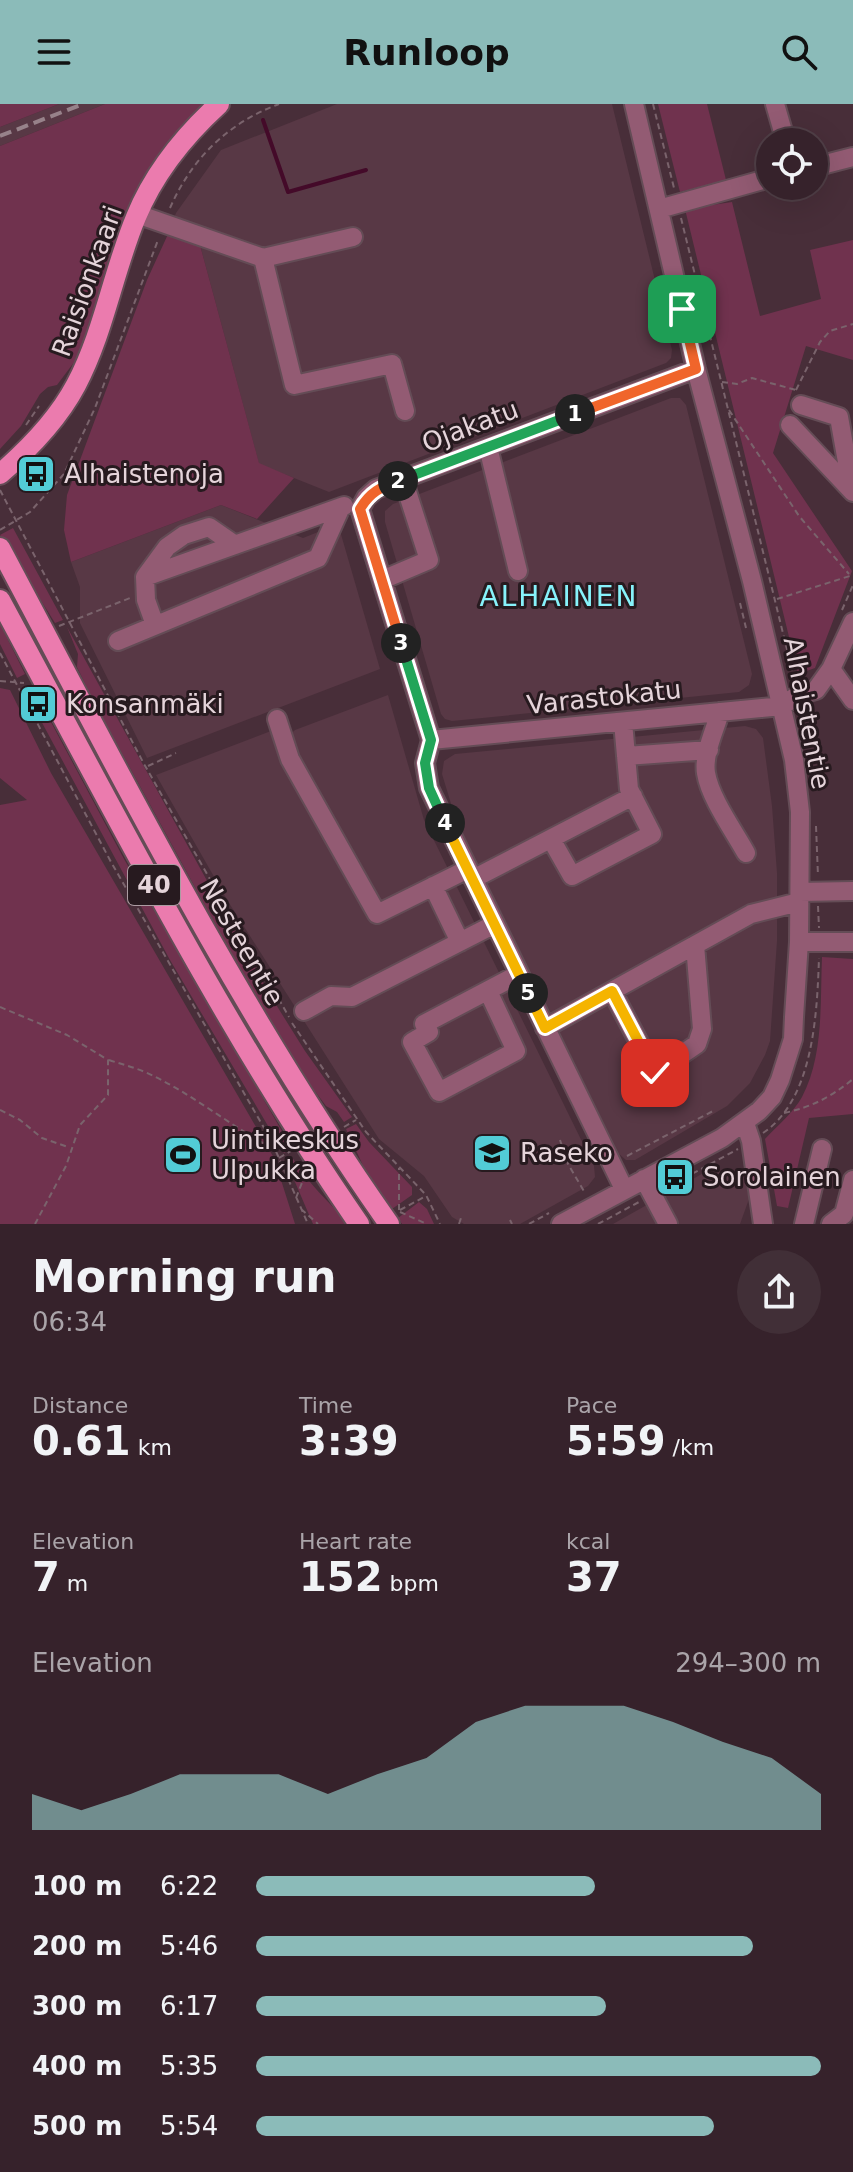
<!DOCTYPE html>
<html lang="en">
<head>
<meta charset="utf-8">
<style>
	body { margin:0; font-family:"DejaVu Sans",sans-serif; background:#412f37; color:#f1f3f6; height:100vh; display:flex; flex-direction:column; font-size:30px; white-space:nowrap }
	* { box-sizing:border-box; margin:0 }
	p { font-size:26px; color:#aaa4a9 }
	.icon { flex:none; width:44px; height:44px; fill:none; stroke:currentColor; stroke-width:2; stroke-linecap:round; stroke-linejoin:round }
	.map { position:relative; height:1120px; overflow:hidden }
	.side { display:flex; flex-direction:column; background:#36222b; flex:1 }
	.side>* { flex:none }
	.fabs { position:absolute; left:756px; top:24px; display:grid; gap:16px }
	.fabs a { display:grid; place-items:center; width:72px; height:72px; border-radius:50%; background:#36222b; box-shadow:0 8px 32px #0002,0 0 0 2px #503f47; font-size:40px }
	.pin { position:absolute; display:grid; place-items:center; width:68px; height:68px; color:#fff; margin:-34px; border-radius:16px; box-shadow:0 4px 12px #0006 }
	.km { position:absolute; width:40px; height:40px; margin:-20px; border-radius:50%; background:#222; color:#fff; font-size:22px; line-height:40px; text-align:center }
	.round { display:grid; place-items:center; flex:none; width:84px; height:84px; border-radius:42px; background:#412f37 }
	.overview { display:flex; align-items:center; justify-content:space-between; height:136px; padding:0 32px }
	h1 { font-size:44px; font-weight:600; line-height:60px }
	.stats { display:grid; grid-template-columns:repeat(3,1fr); gap:12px; height:136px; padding:8px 32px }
	.stats div { display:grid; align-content:center }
	.stats b { font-size:40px; font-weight:600 }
	.stats small { font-size:22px; font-weight:400 }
	.stats p { font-size:22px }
	.chart { height:224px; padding:16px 32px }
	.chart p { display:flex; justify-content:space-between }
	.chart svg { width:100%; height:144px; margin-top:8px; fill:#8bbbb9; opacity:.7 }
	ul { padding:0 32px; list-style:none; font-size:26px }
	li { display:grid; grid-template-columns:128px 96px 1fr; align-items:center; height:60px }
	li i { height:20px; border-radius:10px; background:#8bbbb9 }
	header { display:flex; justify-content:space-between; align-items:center; height:104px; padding:0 32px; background:#8bbbb9; color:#111; font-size:36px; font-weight:600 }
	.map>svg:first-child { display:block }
	.built { fill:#583845 }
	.green { fill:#70324e }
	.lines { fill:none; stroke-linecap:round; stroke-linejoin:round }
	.stream { stroke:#440a29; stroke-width:4 }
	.minor-casing { stroke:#644c56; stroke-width:22 }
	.major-casing { stroke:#644c56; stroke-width:24 }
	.path { stroke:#7a636c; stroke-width:2; stroke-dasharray:6 4; stroke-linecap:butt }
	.minor { stroke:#935b73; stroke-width:18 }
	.major { stroke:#eb7bae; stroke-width:20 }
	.rail { stroke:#97828a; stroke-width:4; stroke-dasharray:12 6; stroke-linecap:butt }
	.split-1-casing { stroke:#fff; stroke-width:16 }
	.split-2-casing { stroke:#fff; stroke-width:16 }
	.split-3-casing { stroke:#fff; stroke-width:16 }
	.split-4-casing { stroke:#fff; stroke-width:16 }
	.split-5-casing { stroke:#fff; stroke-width:16 }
	.split-6-casing { stroke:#fff; stroke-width:16 }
	.split-1 { stroke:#f0652b; stroke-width:10 }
	.split-2 { stroke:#22a559; stroke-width:10 }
	.split-3 { stroke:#f0652b; stroke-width:10 }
	.split-4 { stroke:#22a559; stroke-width:10 }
	.split-5 { stroke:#f5b400; stroke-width:10 }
	.split-6 { stroke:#f5b400; stroke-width:10 }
	.labels { text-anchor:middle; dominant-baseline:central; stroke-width:6; stroke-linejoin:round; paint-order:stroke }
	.shield { fill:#271a1f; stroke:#ac9ca2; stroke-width:2 }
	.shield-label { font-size:24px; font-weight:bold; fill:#e5d4da }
	.street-label { font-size:26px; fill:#e5d4da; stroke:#271a1f }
	.poi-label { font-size:26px; fill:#e5d4da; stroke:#271a1f; text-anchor:start }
	.neighbourhood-label { font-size:28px; letter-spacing:2px; fill:#87f2fb; stroke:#271a1f }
</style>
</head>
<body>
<header><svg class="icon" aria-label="menu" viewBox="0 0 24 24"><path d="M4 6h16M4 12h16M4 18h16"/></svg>Runloop<svg class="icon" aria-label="search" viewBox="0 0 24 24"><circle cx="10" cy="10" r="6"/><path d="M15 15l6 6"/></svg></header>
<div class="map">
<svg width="853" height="1120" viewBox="0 0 853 1120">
	<rect width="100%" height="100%" fill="#482e39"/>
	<path class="built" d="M59,0H105L0,42V23Z
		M337,0H612L672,246L671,254L666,259L329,388L259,360L200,141L169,128L176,109L221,46Z
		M671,294H680L686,301L752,570L749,581L739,588L452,617L445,615L441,610L385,418V407L393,400Z
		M221,401L303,434L338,420L380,565L147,654L80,519V483L71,458Z
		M388,591L424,716L594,1062L595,1073L588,1082L520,1120H464L452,1113L424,1072L379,1035L229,799L156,671L271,627L278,642L295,626Z
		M745,622L756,625L763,634L772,702L777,769V837L770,937L765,951L750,979L727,1002L635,1056H626L619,1050L456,716L442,670L444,657L455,650Z
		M707,1067L744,1068L749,1095L740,1120H613Z"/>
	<path class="green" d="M0,0H59L0,23Z
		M105,0H206L122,123L78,253L57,281L48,283L40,290L21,322L0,345V42Z
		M658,0H707L726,76L680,88Z
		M732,98L760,212L821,195L810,146L853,136V256L806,242L773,349L852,467L815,564L798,570L685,105Z
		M169,128L200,141L259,359L294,374L257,415L221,401L71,458L64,426L67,391L147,176Z
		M13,424L63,516L55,519L0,431Z
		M0,520L25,570L17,574L0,540Z
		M67,523L270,891L305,947L352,1013L344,1018L337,1008L326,1002L294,959L257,897L92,594L77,563L78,550Z
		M0,584L10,586L51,669L274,1054L295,1120H0V701L27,696L0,674Z
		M29,587L40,606L43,605L52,620L124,755L283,1029L289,1046L284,1049L170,856L26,589Z
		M71,601L322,1034L317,1038L293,1007L239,918L66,602Z
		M822,853L853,855V1010L809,1014L788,1104L777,1102L765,1035C777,1022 794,1008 802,993C824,951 820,899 822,853Z
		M356,1020L369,1038L412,1083V1091L392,1105L367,1070L346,1025Z
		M292,1053C307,1079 329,1097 348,1120H313L286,1057Z
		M419,1098L427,1105L434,1120H402L398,1114Z"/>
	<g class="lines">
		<path class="stream" d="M263,16L288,88L366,66"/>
		<defs>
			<path id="minor" d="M775,0L786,38
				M814,63L853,53
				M659,105L770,74
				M137,110L263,154L294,281L392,260L405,307
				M263,154L353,133
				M801,301L839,313L852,386
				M790,321L853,388
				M488,343L518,467
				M145,473L344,402
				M382,476L429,456L403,375
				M155,521L146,496L145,473L167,443L184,431L209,423L235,441
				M118,537L318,454L341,403
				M831,565L853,596
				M720,608C715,626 703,650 706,669C710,694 734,727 746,749
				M277,615L290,655L377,810L468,765
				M431,636L782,602L798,591L816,586L831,565L853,518
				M626,652L709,646
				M551,735L572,772L652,730L629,685L623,618
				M473,775L633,692
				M433,782L460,838
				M800,788L853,787
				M799,838H853
				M488,887L516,947L439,988L412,938L429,928L424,920L519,870
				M612,887L655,969L697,940L702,925L695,841
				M304,907L331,892L352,893L495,820
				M545,924L751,810L799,798
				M745,1019L751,1037L763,1120
				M644,1075L668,1120
				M624,1085L429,684L425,659L431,636L360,405L366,394L376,385L696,265
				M561,1120L722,1034L759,1007L772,993L780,976L793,935L794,913L799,838L800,708L794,656L752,477L696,265L634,0
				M804,1120L822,1045
				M831,1120L844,1110L853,1076"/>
			<path id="major" d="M0,370C29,345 58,315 76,281C104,228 113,168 136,113C154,69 184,32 219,0
				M0,444C122,674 239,907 389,1120
				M0,496C114,707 222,922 359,1120"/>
		</defs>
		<use href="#minor" class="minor-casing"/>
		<use href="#major" class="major-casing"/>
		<path class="path" d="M653,0L674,84
			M170,104C192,54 228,19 279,0
			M681,114L794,574
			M722,278L737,280L752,274L796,286
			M796,286L820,238L830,227L853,220
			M729,306L799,412L849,470
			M26,321L39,302
			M36,370L53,383
			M0,386L144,660L289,913
			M0,426L30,408L64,370L95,304L158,136
			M777,495L853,471
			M740,499L746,524
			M842,506L853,481
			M59,522L130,494
			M0,549L111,758L271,1036L308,1120
			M0,577L24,579
			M801,607L812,672
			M148,662L176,649
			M816,722L818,772
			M818,802L819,824
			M0,903L67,931L108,956V991L80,1021L66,1062L35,1120
			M292,919L366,1028L426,1091L440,1120
			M109,956C121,960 133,963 145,968C190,988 230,1022 274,1045
			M0,1006L20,1016L42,1034L68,1043
			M784,1009C812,1003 831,993 853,975
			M344,1023L356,1016
			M763,1029C814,995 817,908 819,854
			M560,1036L568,1060L585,1089
			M627,1052L713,1007
			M279,1054L291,1047
			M666,1084L738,1045
			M296,1094L305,1071
			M301,1105L318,1120
			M399,1106V1064
			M400,1106L426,1092
			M400,1108L427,1120
			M510,1116L512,1120
			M459,1120L461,1114
			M529,1120L549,1109
			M598,1120L639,1098"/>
		<use href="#minor" class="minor"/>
		<use href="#major" class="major"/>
		<path class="rail" d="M0,32L83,0"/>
	</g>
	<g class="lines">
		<defs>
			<path id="split-1" d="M575,310L696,265L682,205"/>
			<path id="split-2" d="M398,377L575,310"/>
			<path id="split-3" d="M398,377C381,383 370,388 360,405L401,539"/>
			<path id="split-4" d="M401,539L431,636L425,659L429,684L445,719"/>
			<path id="split-5" d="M445,719L528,889"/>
			<path id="split-6" d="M528,889L545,924L612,887L655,969"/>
		</defs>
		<use href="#split-1" class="split-1-casing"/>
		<use href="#split-2" class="split-2-casing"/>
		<use href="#split-3" class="split-3-casing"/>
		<use href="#split-4" class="split-4-casing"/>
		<use href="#split-5" class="split-5-casing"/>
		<use href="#split-6" class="split-6-casing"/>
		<use href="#split-1" class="split-1"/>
		<use href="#split-2" class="split-2"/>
		<use href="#split-3" class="split-3"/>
		<use href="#split-4" class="split-4"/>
		<use href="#split-5" class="split-5"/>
		<use href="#split-6" class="split-6"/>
	</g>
	<defs>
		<symbol id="bus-square" viewBox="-11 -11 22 22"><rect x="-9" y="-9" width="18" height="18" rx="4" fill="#52ccd6" stroke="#271a1f"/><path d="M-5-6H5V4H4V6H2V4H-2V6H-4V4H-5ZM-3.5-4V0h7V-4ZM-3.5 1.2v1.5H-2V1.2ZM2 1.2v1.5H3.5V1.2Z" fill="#111"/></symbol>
		<symbol id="school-square" viewBox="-11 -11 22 22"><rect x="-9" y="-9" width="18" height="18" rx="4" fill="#52ccd6" stroke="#271a1f"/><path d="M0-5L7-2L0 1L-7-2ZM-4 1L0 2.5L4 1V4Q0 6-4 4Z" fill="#111"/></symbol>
		<symbol id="stadium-square" viewBox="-11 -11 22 22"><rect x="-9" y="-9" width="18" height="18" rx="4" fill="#52ccd6" stroke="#271a1f"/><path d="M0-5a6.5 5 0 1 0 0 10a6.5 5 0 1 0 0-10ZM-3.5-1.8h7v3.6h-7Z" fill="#111"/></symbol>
	</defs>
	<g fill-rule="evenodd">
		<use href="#bus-square" x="14" y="348" width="44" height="44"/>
		<use href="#bus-square" x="16" y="578" width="44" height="44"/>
		<use href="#school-square" x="470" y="1027" width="44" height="44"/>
		<use href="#stadium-square" x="161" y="1029" width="44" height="44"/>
		<use href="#bus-square" x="653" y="1051" width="44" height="44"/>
	</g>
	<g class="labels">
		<rect class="shield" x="128" y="761" width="52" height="40" rx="6"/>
		<g class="shield-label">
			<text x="154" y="781">40</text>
		</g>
		<g class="street-label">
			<text transform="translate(87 177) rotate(-70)">Raisionkaari</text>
			<text transform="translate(470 322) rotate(-21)">Ojakatu</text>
			<text transform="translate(604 593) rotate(-6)">Varastokatu</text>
			<text transform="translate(807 609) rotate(79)">Alhaistentie</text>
			<text transform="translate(242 838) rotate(60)">Nesteentie</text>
		</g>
		<g class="poi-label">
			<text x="64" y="370">Alhaistenoja</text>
			<text x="66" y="600">Konsanmäki</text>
			<text x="211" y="1036">Uintikeskus<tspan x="211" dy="30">Ulpukka</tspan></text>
			<text x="520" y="1049">Raseko</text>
			<text x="703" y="1073">Sorolainen</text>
		</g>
		<g class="neighbourhood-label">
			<text x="559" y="492">ALHAINEN</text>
		</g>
	</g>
</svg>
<div class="fabs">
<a><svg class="icon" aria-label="locate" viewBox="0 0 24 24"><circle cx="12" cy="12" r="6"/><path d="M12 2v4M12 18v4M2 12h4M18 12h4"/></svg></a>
</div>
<div class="pin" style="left:682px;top:205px;background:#1e9e55"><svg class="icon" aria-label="arrive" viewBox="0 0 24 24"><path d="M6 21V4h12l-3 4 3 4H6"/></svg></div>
<div class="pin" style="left:655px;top:969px;background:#d93025"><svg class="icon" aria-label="check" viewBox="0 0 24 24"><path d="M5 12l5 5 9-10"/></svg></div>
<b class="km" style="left:575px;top:310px">1</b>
<b class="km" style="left:398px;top:377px">2</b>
<b class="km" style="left:401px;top:539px">3</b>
<b class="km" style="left:445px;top:719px">4</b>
<b class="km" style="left:528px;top:889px">5</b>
</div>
<section class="side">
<div class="overview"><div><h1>Morning run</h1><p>06:34</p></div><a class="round"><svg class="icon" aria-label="share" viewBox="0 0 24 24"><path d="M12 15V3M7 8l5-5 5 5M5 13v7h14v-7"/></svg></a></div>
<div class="stats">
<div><p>Distance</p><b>0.61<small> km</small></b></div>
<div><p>Time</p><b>3:39</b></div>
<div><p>Pace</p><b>5:59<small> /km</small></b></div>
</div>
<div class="stats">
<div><p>Elevation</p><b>7<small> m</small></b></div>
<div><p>Heart rate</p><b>152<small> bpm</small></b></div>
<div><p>kcal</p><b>37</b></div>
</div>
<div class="chart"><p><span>Elevation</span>294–300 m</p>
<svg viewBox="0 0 160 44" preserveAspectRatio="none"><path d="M0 44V33L10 38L20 33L30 27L40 27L50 27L60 33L70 27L80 22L90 11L100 6L110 6L120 6L130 11L140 17L150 22L160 33V44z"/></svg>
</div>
<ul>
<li><b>100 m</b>6:22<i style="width:60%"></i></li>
<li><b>200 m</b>5:46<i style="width:88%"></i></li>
<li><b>300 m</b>6:17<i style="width:62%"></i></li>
<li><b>400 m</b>5:35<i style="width:100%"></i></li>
<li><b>500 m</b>5:54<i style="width:81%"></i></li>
</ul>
</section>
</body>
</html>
